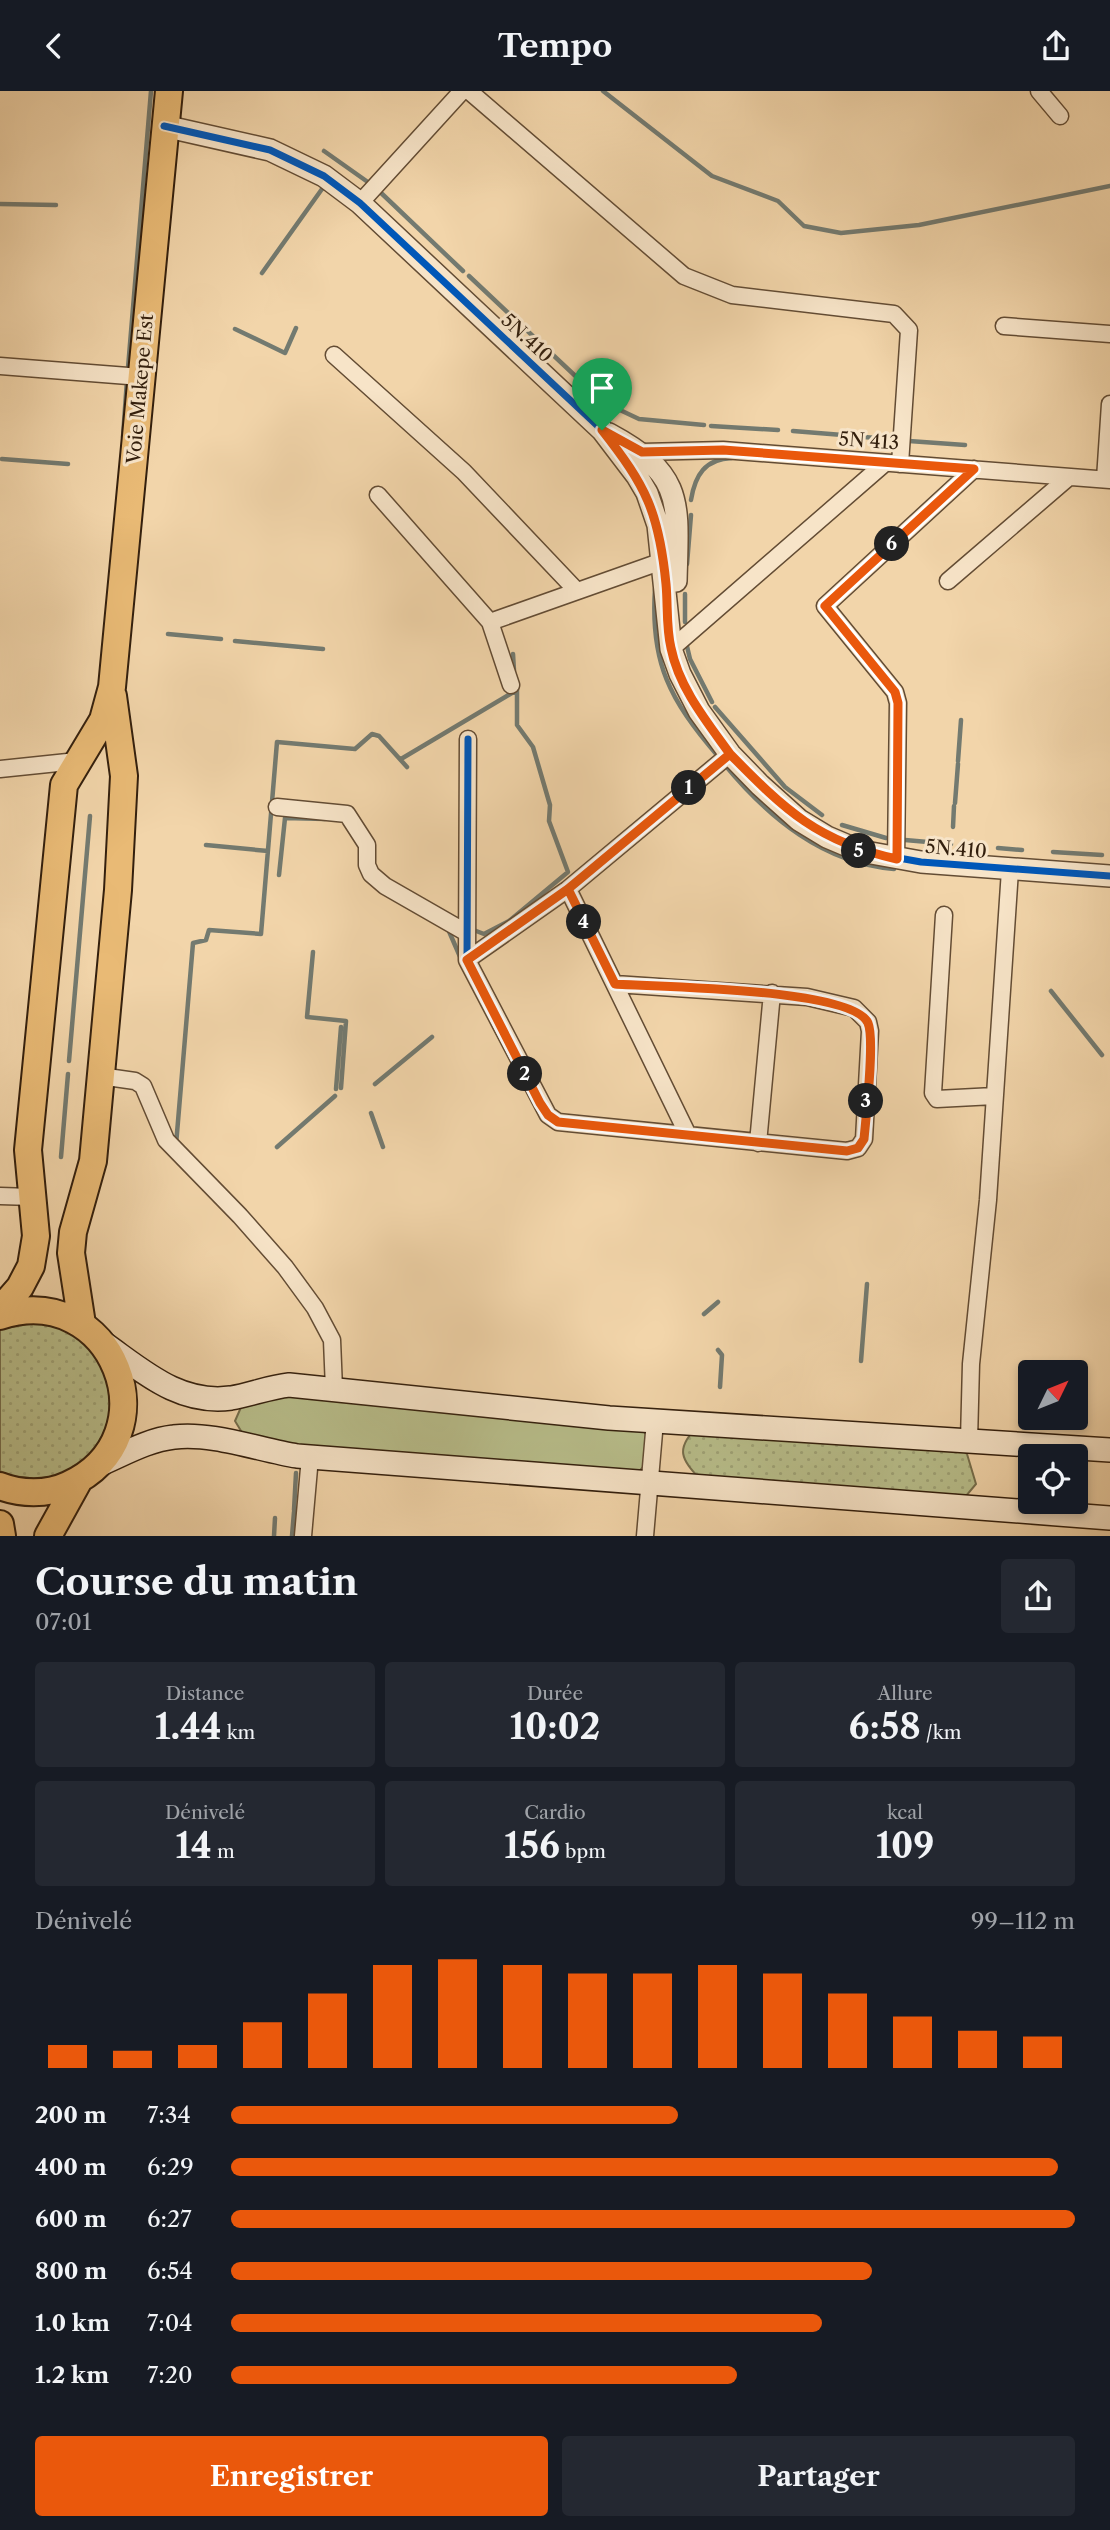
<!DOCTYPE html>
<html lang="fr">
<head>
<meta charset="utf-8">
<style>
	body { margin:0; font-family:"Libre Caslon Text",serif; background:#242831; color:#f1f3f6; height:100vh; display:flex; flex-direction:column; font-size:26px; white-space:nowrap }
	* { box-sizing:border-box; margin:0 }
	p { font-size:23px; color:#9ea1a6 }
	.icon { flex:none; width:38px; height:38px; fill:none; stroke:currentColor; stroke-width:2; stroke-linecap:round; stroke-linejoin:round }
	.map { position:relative; height:1445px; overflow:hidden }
	.side { display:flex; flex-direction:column; background:#171b24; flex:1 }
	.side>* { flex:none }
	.needle { width:46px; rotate:47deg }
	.controls { position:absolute; left:1018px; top:1269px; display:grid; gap:14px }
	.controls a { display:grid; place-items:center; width:70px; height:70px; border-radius:7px; background:#171b24; box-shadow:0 4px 10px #0003; font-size:35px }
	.pin { position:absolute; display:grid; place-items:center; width:60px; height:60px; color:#fff; margin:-72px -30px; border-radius:50% 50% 50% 0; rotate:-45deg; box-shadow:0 0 7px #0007 }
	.pin .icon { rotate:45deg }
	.km { position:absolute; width:35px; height:35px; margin:-18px; border-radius:50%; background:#222; color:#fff; font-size:19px; line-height:35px; text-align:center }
	.round { display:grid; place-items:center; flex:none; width:74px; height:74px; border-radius:7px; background:#242831 }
	.summary { display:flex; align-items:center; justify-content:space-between; height:119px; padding:0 35px }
	h1 { font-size:38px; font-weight:700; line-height:52px }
	.metrics { display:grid; grid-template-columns:repeat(3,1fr); gap:10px; height:119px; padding:7px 35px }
	.metrics div { display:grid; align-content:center; border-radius:7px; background:#242831; text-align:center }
	.metrics b { font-size:35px; font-weight:700 }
	.metrics small { font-size:19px; font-weight:400 }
	.metrics p { font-size:19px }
	.chart { height:196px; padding:14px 35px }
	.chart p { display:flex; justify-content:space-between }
	.chart svg { width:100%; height:126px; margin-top:7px; stroke:#ea580c; stroke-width:6 }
	.primary-button { display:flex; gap:14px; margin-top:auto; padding:14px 35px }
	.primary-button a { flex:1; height:80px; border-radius:7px; background:#ea580c; color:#fff; font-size:28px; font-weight:700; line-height:80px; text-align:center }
	.primary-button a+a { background:#242831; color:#f1f3f6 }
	ul { padding:0 35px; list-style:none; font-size:23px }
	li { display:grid; grid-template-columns:112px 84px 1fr; align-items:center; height:52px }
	li i { height:18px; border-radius:9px; background:#ea580c }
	header { display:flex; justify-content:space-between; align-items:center; height:91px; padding:0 35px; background:#171b24; font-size:32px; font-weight:700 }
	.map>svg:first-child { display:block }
	.grass { fill:url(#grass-dots); stroke:#766e4c; stroke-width:2 }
	.garden { fill:#b8be8b; stroke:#766e4c; stroke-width:2 }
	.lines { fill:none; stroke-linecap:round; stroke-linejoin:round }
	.stream { stroke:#737a70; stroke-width:4.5 }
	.minor-casing { stroke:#634c34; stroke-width:19 }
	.tertiary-casing { stroke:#634c34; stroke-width:24 }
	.secondary-casing { stroke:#331f0d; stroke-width:26 }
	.primary-casing { stroke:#331f0d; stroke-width:30 }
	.minor { stroke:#f7e4c8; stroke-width:16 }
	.tertiary { stroke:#f7e4c8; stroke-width:21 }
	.secondary { stroke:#f7e4c8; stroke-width:23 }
	.primary { stroke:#e9ba75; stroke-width:26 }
	.cycleway-casing { stroke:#f7e4c8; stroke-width:11 }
	.cycleway { stroke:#0057b8; stroke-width:7 }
	.route-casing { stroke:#fff; stroke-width:14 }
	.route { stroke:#ea580c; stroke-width:9 }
	.labels { text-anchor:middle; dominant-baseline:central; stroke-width:6; stroke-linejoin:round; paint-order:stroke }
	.street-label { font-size:19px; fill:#331f0d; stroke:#f7e4c8 }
</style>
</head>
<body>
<header><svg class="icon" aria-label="back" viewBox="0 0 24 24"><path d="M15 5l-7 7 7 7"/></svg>Tempo<svg class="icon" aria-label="share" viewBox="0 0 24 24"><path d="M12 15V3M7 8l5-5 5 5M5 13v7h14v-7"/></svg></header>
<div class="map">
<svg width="1110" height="1445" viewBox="0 0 1110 1445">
	<defs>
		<pattern id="grass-dots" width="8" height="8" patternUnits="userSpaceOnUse" patternTransform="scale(1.75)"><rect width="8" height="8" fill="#b8be8b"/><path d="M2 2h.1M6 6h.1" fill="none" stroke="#9fa377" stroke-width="1.8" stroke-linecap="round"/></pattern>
	</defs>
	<rect width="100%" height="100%" fill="#f2d5aa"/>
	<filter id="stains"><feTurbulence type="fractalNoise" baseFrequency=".00286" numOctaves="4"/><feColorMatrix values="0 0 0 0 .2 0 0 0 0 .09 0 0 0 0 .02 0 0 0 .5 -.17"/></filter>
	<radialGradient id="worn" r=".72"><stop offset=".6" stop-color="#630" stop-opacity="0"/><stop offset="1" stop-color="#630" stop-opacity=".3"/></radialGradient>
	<path class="grass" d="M40,1231C51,1235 66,1237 75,1243C141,1284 109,1393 31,1387C19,1386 10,1386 0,1380V1238Z
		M699,1334L953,1352L967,1363L976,1393L966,1405L706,1395C684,1370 671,1361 699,1334Z"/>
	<path class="garden" d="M275,1297L639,1335L651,1349C649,1378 643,1379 618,1390L252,1358L235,1330L242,1314Z"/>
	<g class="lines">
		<path class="stream" d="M603,0L712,85L778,110L804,135L841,142L919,134L1110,95
			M324,60L372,94
			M378,99L463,180
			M0,113L56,114
			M262,182L322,98L327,95
			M469,185L603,311L639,328L704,334
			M235,238L285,262L296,237
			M128,277L151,0
			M711,335L778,339
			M793,340L855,345
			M123,346L127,289
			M864,346L876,347
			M880,347L896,349
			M909,350L965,354
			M2,368L68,373
			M691,409C695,384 705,368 732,367
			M687,473L691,424
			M655,498C650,572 670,609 717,664
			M685,503V531
			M168,543L221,548
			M235,550L323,558
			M686,551L690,568L712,611
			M513,563L514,580
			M715,616L785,696L822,724
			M401,668L517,599
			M958,670L961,629
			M725,674C769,727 823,772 894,778
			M955,712L958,673
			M842,734L886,747
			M953,736L954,715
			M905,749L951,753
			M206,754L268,760
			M998,757L1022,759
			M1053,761L1102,764
			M279,784L285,727L325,728
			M448,838L461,868
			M471,838L484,843L509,830L568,781L549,730L550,714L533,656L517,634V596
			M313,861L307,926L346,930L341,997
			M1051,900L1102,964
			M69,970L90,725
			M375,993L432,946
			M336,998L341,936
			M371,1022L383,1056
			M176,1054L193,852L206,849L209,839L261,843L277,651L355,658L372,643L379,645L407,676
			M277,1056L335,1005
			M61,1066L68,983
			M704,1223L718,1211
			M718,1259L722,1264L720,1296
			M861,1270L867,1193
			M294,1419L296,1382
			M274,1445L275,1427
			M292,1445L294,1421"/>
		<defs>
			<path id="minor" d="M469,0L684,185L732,204L894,223L909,239L900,373
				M1039,0L1060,25
				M360,112L462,0
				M1004,235L1110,243
				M334,264L464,381L576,499
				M0,275L141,286
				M635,365L642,361L723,359L1110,389
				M1105,388L1110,313
				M378,404L490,531L671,467
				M948,490L1069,386
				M490,531L511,594
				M671,558L885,372
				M468,648L467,869L548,1024L558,1031L847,1060L858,1057L864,1048L870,940L868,931L854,917L807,906L615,893
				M0,678L77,670
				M277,716L347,723L367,754V774L371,783L385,795L467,842
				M896,768L898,612L895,601L825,515L974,378
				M568,798L687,1042
				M944,824L933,1002L937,1008L994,1005
				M467,869L568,798L730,663
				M100,985L135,990L143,995L166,1049L240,1125L285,1176L315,1217L332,1249L334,1298
				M758,1052L772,902
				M0,1105L32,1106
				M969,1349L971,1273L988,1109L1010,779
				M303,1445L310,1366
				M645,1445L655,1330"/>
			<path id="tertiary" d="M164,35L270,59L324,85L360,112L602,339L637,385L647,402L658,434L671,558L680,583L699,620L730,663L760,694L799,729L827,746L860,760L921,771L1110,785
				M609,343C685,384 678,411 676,490"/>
			<path id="secondary" d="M103,1252C143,1280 179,1314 231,1307C250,1304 269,1296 289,1294L609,1327L1110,1359
				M98,1374C122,1364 147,1349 174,1346C211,1341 260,1359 297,1365L1110,1427"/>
			<path id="primary" d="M0,1219L20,1196L31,1175L36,1145L28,1059L64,694L103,629L112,596L169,0
				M0,1225C112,1188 175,1345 68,1394C47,1404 20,1403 0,1395
				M82,1233L71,1162L73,1141L93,1070L118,799L124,685L113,605
				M0,1433L2,1445
				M48,1445L79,1389"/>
		</defs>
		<use href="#minor" class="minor-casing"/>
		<use href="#tertiary" class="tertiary-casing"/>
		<use href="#secondary" class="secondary-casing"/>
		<use href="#primary" class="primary-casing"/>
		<use href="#minor" class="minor"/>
		<use href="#tertiary" class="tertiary"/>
		<use href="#secondary" class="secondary"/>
		<use href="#primary" class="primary"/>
		<defs>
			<path id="cycleway" d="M164,35L270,59L324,85L360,112L602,339L637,385L647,402L658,434L671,558L680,583L699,620L730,663L760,694L799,729L827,746L860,760L921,771L1110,785
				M468,648L467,869L548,1024L558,1031L847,1060L858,1057L864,1048L870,940L868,931L854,917L807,906L615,893"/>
		</defs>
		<use href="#cycleway" class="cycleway-casing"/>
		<use href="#cycleway" class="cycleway"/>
	</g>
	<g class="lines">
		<defs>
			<path id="route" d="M602,339C646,395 659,421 666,493C668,514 666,536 671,557C679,597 707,631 730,663L568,798L467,869L540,1012L548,1024L558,1031L847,1060L858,1057L864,1048C866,1026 875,948 868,932C853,897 656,896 615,893L568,798L730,663C785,719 818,751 897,768L898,612L895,601L825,515L974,378L723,359L642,361L602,339"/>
		</defs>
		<use href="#route" class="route-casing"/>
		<use href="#route" class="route"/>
	</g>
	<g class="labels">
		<g class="street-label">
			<text transform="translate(527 247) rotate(43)">5N.410</text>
			<text transform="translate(140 298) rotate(-85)">Voie Makepe Est</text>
			<text transform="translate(869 350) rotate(4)">5N 413</text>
			<text transform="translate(956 758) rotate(5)">5N.410</text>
		</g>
	</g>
	<rect width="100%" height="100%" filter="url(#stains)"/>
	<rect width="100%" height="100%" fill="url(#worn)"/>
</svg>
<div class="controls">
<a><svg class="needle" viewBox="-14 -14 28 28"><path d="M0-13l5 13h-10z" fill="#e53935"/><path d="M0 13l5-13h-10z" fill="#9ea1a6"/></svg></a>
<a><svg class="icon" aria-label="locate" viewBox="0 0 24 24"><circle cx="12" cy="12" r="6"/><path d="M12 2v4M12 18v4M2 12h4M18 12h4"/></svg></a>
</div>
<div class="pin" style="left:602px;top:339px;background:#1e9e55"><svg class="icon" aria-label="arrive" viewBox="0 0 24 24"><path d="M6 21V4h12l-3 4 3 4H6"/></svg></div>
<b class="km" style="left:689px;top:697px">1</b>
<b class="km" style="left:525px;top:983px">2</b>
<b class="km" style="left:866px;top:1010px">3</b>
<b class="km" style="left:584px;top:831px">4</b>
<b class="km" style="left:859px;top:760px">5</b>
<b class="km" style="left:892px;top:453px">6</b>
</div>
<section class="side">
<div class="summary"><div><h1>Course du matin</h1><p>07:01</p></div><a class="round"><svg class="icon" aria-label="share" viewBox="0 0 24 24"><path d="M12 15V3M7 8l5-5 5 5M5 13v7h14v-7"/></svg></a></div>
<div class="metrics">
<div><p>Distance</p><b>1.44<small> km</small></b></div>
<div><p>Durée</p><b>10:02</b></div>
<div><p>Allure</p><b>6:58<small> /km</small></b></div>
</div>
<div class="metrics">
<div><p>Dénivelé</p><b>14<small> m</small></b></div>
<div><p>Cardio</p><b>156<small> bpm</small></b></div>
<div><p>kcal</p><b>109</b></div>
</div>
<div class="chart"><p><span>Dénivelé</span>99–112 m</p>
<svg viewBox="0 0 160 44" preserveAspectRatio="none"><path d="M5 44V36M15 44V38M25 44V36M35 44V28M45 44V18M55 44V8M65 44V6M75 44V8M85 44V11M95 44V11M105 44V8M115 44V11M125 44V18M135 44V26M145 44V31M155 44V33"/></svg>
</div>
<ul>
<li><b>200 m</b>7:34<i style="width:53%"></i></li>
<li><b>400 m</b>6:29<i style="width:98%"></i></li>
<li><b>600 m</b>6:27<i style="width:100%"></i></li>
<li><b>800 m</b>6:54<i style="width:76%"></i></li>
<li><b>1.0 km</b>7:04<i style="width:70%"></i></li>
<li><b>1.2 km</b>7:20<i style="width:60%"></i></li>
</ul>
<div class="primary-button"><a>Enregistrer</a><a>Partager</a></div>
</section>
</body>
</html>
